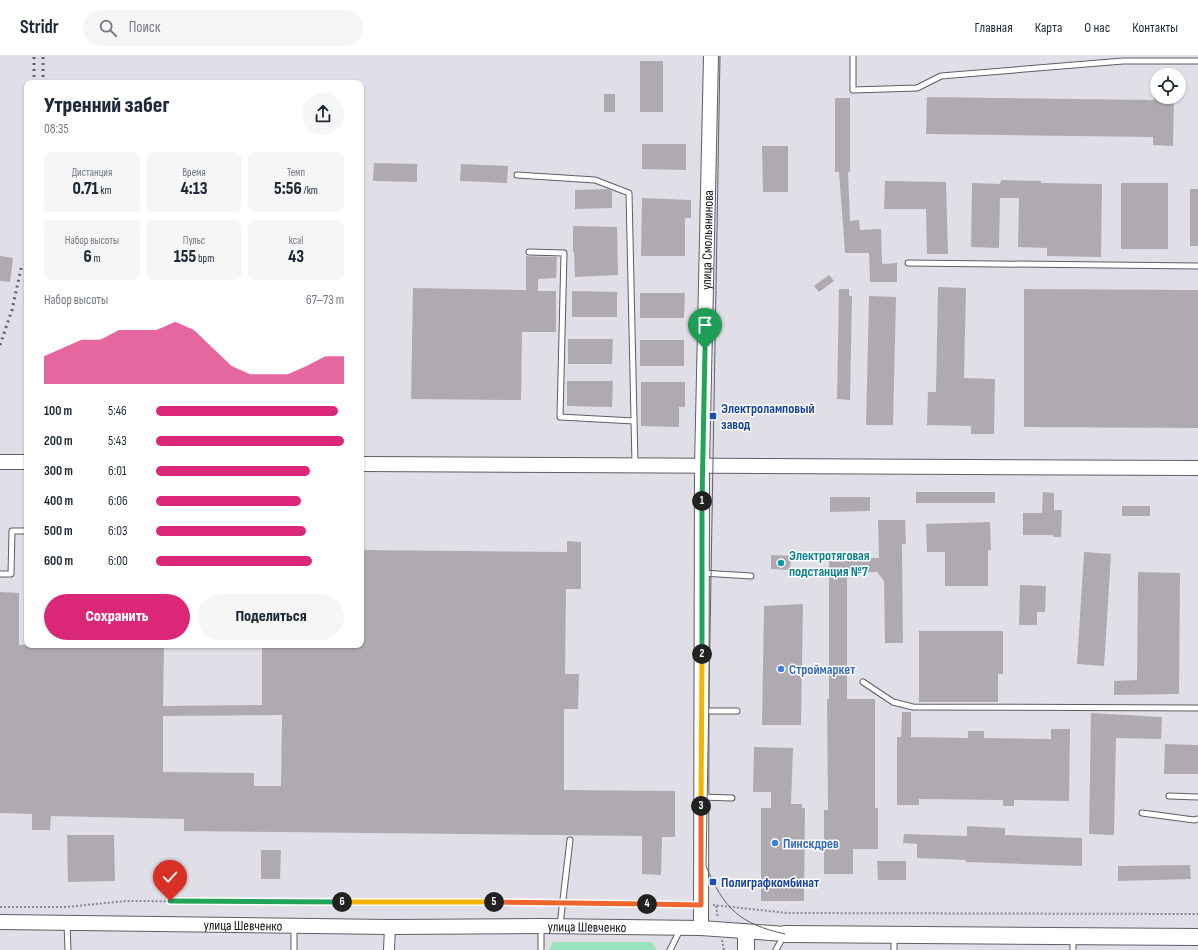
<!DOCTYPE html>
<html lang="ru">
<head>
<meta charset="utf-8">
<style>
	body { margin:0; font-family:"Sofia Sans Condensed",sans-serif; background:#f6f6f7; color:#1f2937; height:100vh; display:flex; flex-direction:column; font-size:15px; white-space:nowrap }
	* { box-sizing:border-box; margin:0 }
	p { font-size:13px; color:#747a83 }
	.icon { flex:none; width:22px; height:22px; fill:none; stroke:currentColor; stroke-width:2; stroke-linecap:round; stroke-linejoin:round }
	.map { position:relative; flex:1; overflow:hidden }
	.panel { position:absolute; left:24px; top:24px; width:340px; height:568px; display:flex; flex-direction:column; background:#fff; border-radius:8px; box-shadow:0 1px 3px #0004 }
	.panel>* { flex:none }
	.tools { position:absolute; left:1150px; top:12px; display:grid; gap:8px }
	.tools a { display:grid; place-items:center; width:36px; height:36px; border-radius:50%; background:#fff; box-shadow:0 1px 3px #0004; font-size:20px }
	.pin { position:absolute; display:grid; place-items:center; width:34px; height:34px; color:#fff; margin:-41px -17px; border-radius:50% 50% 50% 0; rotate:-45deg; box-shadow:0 0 4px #0007 }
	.pin .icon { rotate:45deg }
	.km { position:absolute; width:20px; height:20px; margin:-10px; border-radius:50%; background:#222; color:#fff; font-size:11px; line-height:20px; text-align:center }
	.round { display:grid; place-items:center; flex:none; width:42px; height:42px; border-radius:21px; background:#f6f6f7 }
	.headline { display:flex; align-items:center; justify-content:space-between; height:68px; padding:0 20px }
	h1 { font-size:22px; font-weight:800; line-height:30px }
	.metrics { display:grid; grid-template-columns:repeat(3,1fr); gap:6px; height:68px; padding:4px 20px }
	.metrics div { display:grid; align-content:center; border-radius:8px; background:#f6f6f7; text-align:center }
	.metrics b { font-size:17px; font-weight:800 }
	.metrics small { font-size:11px; font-weight:400 }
	.metrics p { font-size:11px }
	.chart { height:112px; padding:8px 20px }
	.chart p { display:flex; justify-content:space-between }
	.chart svg { width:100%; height:72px; margin-top:4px; fill:#db2777; opacity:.7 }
	.button { display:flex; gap:8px; margin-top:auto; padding:8px 20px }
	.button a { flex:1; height:46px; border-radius:24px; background:#db2777; color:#fff; font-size:16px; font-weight:800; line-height:46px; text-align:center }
	.button a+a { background:#f6f6f7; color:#1f2937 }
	ul { padding:0 20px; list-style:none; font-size:13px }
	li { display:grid; grid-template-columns:64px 48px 1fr; align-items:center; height:30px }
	li i { height:10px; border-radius:5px; background:#db2777 }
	header { display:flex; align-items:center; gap:24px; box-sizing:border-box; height:56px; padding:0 20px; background:#fff; border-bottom:1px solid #e0e1e3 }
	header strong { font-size:19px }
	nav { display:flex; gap:22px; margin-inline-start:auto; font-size:14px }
	.search { width:280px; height:36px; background:#f6f6f7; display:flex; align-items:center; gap:10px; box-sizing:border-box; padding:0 14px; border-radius:22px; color:#747a83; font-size:15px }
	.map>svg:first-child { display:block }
	.green { fill:#9be3c0 }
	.building { fill:#afaab0; fill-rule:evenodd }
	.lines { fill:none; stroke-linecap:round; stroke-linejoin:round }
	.lane-casing { stroke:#5e5e64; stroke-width:7 }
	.street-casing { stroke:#5e5e64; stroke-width:12 }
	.secondary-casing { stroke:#5e5e64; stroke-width:16 }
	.primary-casing { stroke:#5e5e64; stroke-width:18 }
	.path { stroke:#88888e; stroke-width:2; stroke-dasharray:2 2; stroke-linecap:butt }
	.lane { stroke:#fff; stroke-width:5 }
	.street { stroke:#fff; stroke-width:10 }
	.secondary { stroke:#fff; stroke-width:14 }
	.primary { stroke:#fff; stroke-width:16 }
	.tram { stroke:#606065; stroke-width:1 }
	.rail { stroke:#606065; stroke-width:3; stroke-dasharray:2 4; stroke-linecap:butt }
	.split-1-casing { stroke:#fff; stroke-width:8 }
	.split-2-casing { stroke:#fff; stroke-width:8 }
	.split-3-casing { stroke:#fff; stroke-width:8 }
	.split-4-casing { stroke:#fff; stroke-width:8 }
	.split-5-casing { stroke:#fff; stroke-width:8 }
	.split-6-casing { stroke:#fff; stroke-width:8 }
	.split-7-casing { stroke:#fff; stroke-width:8 }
	.split-1 { stroke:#22a559; stroke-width:5 }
	.split-2 { stroke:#22a559; stroke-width:5 }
	.split-3 { stroke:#f5b400; stroke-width:5 }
	.split-4 { stroke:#f0652b; stroke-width:5 }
	.split-5 { stroke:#f0652b; stroke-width:5 }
	.split-6 { stroke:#f5b400; stroke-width:5 }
	.split-7 { stroke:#22a559; stroke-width:5 }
	.transit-dot { fill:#1a4fb4; stroke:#fff; stroke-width:1.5 }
	.culture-dot { fill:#0f9aa8; stroke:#fff; stroke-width:1.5 }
	.shop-dot { fill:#3f7fe0; stroke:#fff; stroke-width:1.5 }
	.labels { text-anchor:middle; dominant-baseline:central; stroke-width:3; stroke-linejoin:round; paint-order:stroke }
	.street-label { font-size:14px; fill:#141417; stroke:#fff }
	.transit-label { font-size:14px; font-weight:bold; fill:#164399; stroke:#fff; text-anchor:start }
	.culture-label { font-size:14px; font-weight:bold; fill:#0d838f; stroke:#fff; text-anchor:start }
	.shop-label { font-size:14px; font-weight:bold; fill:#366cbe; stroke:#fff; text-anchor:start }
</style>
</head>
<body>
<header>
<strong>Stridr</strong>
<div class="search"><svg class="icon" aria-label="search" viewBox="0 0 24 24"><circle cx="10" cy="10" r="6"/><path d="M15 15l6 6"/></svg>Поиск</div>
<nav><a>Главная</a><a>Карта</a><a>О нас</a><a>Контакты</a></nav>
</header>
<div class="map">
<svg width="1198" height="894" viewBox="0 0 1198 894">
	<rect width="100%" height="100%" fill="#e0dfe7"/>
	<path class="green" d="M553,886H652L657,894H549Z"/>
	<path class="building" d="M640,5H663V56H640Z
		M604,38H615V56H604Z
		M927,41L1154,44V41H1174L1173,90L1153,89V81L926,78Z
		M835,42H850V116H848L850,165L859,164L860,174L881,173L882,208L897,207V226H870L869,197H845L839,116H835Z
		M642,88H686V114L642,113Z
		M762,90H788V136H763Z
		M374,107L417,108V126L373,125Z
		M461,108L508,110L507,127L460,125Z
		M1001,124L1041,125V127L1102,128L1101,201L1047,200V192L1018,191L1019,142H1000L999,192L971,191L972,127L1000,128Z
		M885,125L946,126L948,198H927L926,153H884Z
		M1121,127H1168V193H1121Z
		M608,133L612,135V152L575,153V134Z
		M1190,133H1198V190H1190Z
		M642,142L691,144V162H685V200H641Z
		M573,170L617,171L618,219L575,221L574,196H573Z
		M0,200L13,202L10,226L0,225Z
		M526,200L557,201L556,222L538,223V235H556V276H522L521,344L411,343L413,232L526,234Z
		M829,219L834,225L819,236L814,230Z
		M938,231L966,232L964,322L995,323L994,378H971V370L927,369L928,336H936Z
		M839,233H849V240H852L850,344L837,343Z
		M1024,233L1198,234V372L1024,371Z
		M572,235L617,236V261H572Z
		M640,237H685L684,262H640Z
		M869,240L896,241L893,369H866Z
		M568,283H613L612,308H568Z
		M640,284H684V310H640Z
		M567,325H613L612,351L567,350Z
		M641,326H685V351H679V371L641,370Z
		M916,436H995V447H916Z
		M1043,436L1054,437V454H1062L1061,481H1053V479H1023V457H1042Z
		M830,441H870V455L830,456Z
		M1122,450H1150V460H1122Z
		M878,464H905L906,488H902L903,587H885L884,525L877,516H847V643H875V752H878V793H853V818H824V754H828L827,643H829V505H847V502H879Z
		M990,466L991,494H988V530H945V496H927L926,468Z
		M567,485L581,486V533H566L565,618H579L578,653H564V734L675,735V781H662L661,819L642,818V780L184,775V763L51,760L50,774H32V758L0,757V536L19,537V589H164L163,650L262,649V589H361V494L567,496ZM282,659L281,730H254V717L163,716V660Z
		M1084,496L1111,498L1104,610L1077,608Z
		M771,499L791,500L790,514L771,513Z
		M1138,516L1180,517L1179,638L1114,639V625L1137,624Z
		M1020,529L1046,530L1045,556H1037V569H1019Z
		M803,548L801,669H762L764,550Z
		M919,575H1003V618H998V646H919Z
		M902,656H911V681L968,682V675H984V682L1051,683V673H1070L1069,745L1014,744V750H1003V744L919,743V749H897V681H901Z
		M1091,657L1162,661L1161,683L1116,682L1114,779L1089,778Z
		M1165,688L1198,689V718H1164Z
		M754,691L793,692L791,748H802V752H805L804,845H761V752H771V736H753Z
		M967,770L1005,772V779L1082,782V810L966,806V804L917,802V788L903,787L904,778L967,780Z
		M67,779H114L115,825L68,826Z
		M261,794H281L280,823H261Z
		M877,805H906V824H878Z
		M1190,809L1191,823L1118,825V810Z"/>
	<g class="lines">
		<defs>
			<path id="lane" d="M853,0V34L917,32L941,20L1123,5H1198
				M517,119L595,124L629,137L635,408
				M529,196L564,197L560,361L634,365
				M908,207L1198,210
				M702,517L751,520
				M0,518H11L12,475H27
				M863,626L893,646L913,651L1198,652
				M702,655H737
				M1169,740L1198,741
				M701,741L732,742
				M1142,757L1194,764L1198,763
				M67,868L68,894
				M560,869L570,784
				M294,894V871
				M541,894V871
				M670,894L680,874
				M776,894L784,879
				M894,894V881
				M1073,894V883"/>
			<path id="street" d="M389,894L390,871"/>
			<g id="secondary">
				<path d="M0,406H27"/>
				<path d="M361,408L1198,412"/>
				<path id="s1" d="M0,866L390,871L541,870L701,872L785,878"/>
				<path id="s2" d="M701,872L702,410L711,0"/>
			</g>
			<path id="primary" d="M785,878L1198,881
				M746,894V877"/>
		</defs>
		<use href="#lane" class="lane-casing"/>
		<use href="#street" class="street-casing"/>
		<use href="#secondary" class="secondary-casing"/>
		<use href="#primary" class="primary-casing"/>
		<path class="path" d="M569,847L690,849
			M713,849L788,857L1198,858
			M716,850L718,862
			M0,851H66L126,845L556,847
			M722,884L724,894"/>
		<use href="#lane" class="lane"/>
		<use href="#street" class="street"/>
		<use href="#secondary" class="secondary"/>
		<use href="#primary" class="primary"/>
		<path class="tram" d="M720,0L706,810C724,853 740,868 785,878"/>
		<path class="rail" d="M34,27V0
			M43,27V0
			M0,289L12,254L22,208"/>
	</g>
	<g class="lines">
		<defs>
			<path id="split-1" d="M702,445L705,293"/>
			<path id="split-2" d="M702,598V445"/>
			<path id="split-3" d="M701,750L702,598"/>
			<path id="split-4" d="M647,848L701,849V750"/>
			<path id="split-5" d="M494,846L647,848"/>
			<path id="split-6" d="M342,846H494"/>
			<path id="split-7" d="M170,845L342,846"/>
		</defs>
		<use href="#split-1" class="split-1-casing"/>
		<use href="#split-2" class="split-2-casing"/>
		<use href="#split-3" class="split-3-casing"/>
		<use href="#split-4" class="split-4-casing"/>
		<use href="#split-5" class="split-5-casing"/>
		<use href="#split-6" class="split-6-casing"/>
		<use href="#split-7" class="split-7-casing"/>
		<use href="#split-1" class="split-1"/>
		<use href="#split-2" class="split-2"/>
		<use href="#split-3" class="split-3"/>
		<use href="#split-4" class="split-4"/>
		<use href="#split-5" class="split-5"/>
		<use href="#split-6" class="split-6"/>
		<use href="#split-7" class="split-7"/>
	</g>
	<g class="transit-dot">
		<rect x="709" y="356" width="8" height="8" rx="2"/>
		<rect x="709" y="822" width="8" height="8" rx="2"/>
	</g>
	<circle class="culture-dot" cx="781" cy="507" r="4"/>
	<g class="shop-dot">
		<circle cx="781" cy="613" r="4"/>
		<circle cx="775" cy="787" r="4"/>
	</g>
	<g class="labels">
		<g class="street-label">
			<text stroke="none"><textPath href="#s2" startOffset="688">улица Смольянинова</textPath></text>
			<text stroke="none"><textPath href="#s1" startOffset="243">улица Шевченко</textPath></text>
			<text stroke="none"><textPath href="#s1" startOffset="587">улица Шевченко</textPath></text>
		</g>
		<g class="transit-label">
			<text x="721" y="352">Электроламповый<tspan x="721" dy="16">завод</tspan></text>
			<text x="721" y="826">Полиграфкомбинат</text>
		</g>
		<g class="culture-label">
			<text x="789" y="499">Электротяговая<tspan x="789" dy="16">подстанция №7</tspan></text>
		</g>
		<g class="shop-label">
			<text x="789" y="613">Строймаркет</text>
			<text x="783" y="787">Пинскдрев</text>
		</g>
	</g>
</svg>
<div class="tools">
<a><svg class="icon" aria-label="locate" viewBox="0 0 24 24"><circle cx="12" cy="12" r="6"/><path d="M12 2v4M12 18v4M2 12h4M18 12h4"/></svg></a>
</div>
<div class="pin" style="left:705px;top:293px;background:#1e9e55"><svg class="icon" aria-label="arrive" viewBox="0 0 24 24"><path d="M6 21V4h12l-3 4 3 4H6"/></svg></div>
<div class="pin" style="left:170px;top:845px;background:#d93025"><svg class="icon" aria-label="check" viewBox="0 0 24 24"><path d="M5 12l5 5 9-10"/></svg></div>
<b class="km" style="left:702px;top:445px">1</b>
<b class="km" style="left:702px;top:598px">2</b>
<b class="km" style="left:701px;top:750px">3</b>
<b class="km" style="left:647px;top:848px">4</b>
<b class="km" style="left:494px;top:846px">5</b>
<b class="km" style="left:342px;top:846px">6</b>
<section class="panel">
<div class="headline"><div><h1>Утренний забег</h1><p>08:35</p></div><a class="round"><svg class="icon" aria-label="share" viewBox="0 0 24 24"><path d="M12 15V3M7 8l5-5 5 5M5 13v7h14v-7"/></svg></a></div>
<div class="metrics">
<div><p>Дистанция</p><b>0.71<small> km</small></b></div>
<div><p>Время</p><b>4:13</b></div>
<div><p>Темп</p><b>5:56<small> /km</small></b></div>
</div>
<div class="metrics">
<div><p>Набор высоты</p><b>6<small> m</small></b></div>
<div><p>Пульс</p><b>155<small> bpm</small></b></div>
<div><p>kcal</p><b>43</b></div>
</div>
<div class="chart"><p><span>Набор высоты</span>67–73 m</p>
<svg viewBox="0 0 160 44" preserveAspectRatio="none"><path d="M0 44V27L10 22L20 17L30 17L40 11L50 11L60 11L70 6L80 11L90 22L100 33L110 38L120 38L130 38L140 33L150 27L160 27V44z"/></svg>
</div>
<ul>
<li><b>100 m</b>5:46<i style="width:97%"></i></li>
<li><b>200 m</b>5:43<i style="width:100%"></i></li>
<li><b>300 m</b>6:01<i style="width:82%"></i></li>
<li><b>400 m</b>6:06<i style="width:77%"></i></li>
<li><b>500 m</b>6:03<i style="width:80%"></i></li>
<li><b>600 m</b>6:00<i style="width:83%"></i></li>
</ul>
<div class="button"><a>Сохранить</a><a>Поделиться</a></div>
</section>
</div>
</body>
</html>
